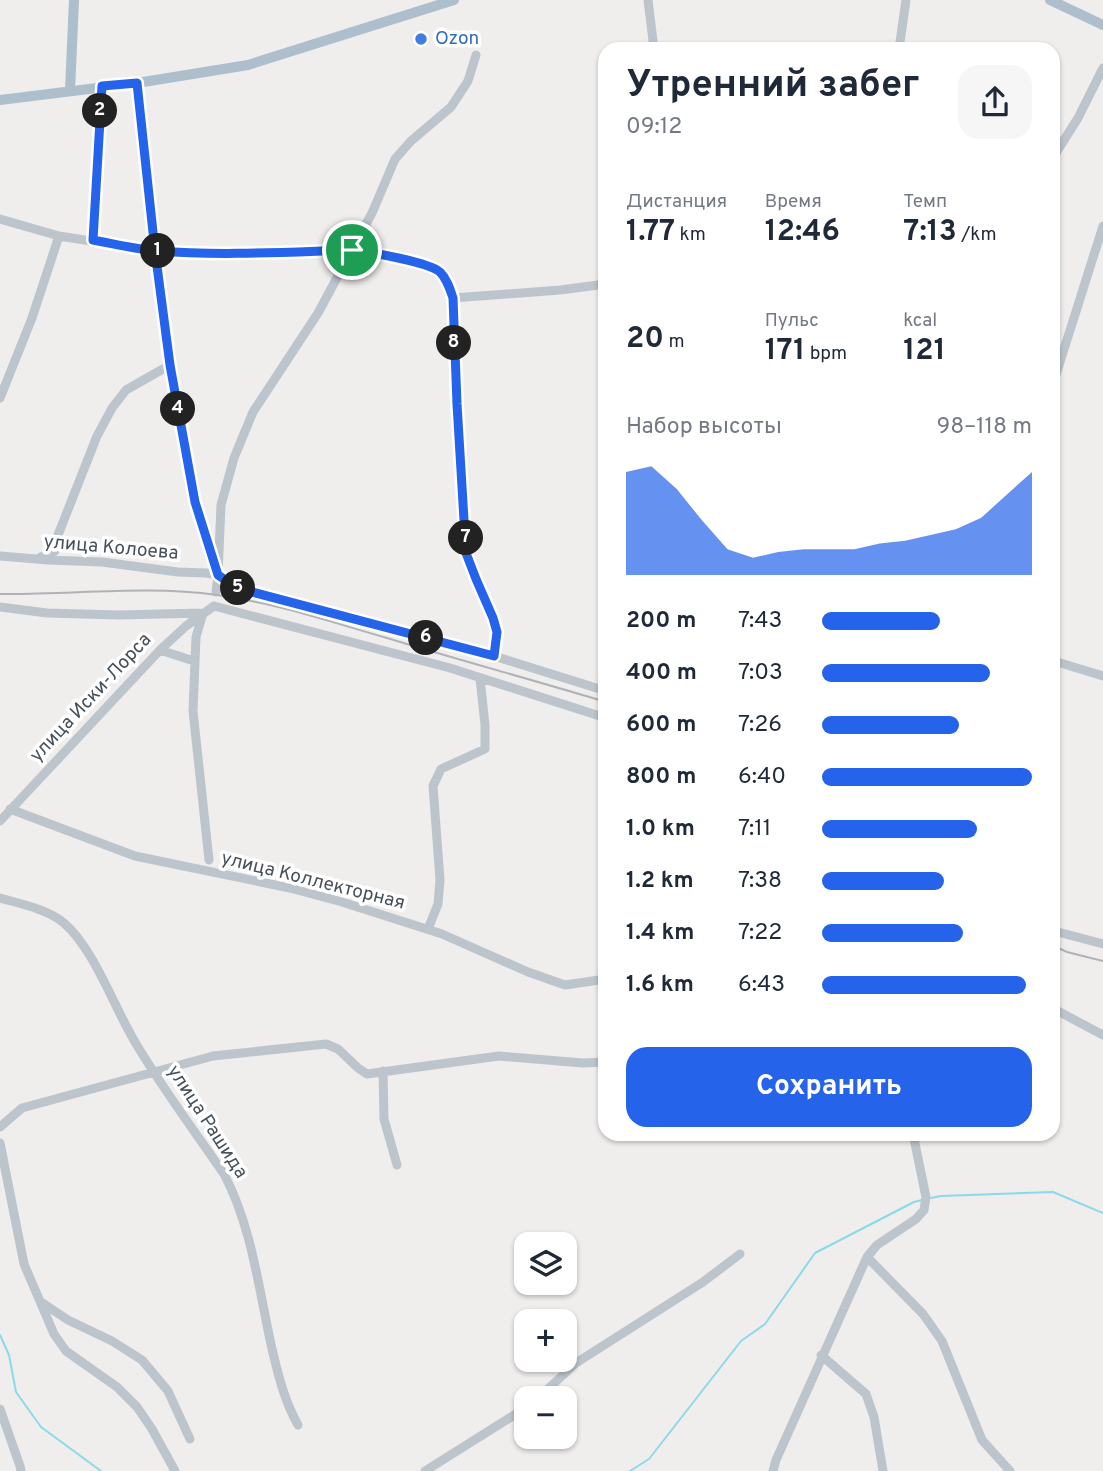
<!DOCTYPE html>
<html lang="ru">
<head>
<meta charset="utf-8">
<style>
	body { margin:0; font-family:Overpass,sans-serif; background:#f6f6f7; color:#1f2937; height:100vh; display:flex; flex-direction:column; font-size:26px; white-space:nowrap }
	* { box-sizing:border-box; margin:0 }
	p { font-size:23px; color:#747a83 }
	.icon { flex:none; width:38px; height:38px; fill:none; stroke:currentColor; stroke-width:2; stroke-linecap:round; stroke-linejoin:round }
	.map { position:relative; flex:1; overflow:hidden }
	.sheet { position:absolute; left:598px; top:42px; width:462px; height:1099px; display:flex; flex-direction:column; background:#fff; border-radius:21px; box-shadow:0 2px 5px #0004 }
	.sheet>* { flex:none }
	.buttons { position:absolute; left:514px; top:1232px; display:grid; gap:14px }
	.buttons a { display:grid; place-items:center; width:63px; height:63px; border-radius:14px; background:#fff; box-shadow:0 2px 5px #0004; font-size:35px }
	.pin { position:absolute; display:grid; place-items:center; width:60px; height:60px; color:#fff; margin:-30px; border:4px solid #fff; border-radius:50%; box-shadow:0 2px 7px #0007 }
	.km { position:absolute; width:35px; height:35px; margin:-18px; border-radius:50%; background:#222; color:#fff; font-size:19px; line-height:35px; text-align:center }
	.round { display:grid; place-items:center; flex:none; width:74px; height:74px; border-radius:21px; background:#f6f6f7 }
	.overview { display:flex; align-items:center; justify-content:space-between; height:119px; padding:0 28px }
	h1 { font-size:38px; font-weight:700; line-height:52px }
	.figures { display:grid; grid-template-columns:repeat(3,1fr); gap:10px; height:119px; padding:7px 28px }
	.figures div { display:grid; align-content:center }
	.figures b { font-size:30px; font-weight:700 }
	.figures small { font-size:19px; font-weight:400 }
	.figures p { font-size:19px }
	.chart { height:196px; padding:14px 28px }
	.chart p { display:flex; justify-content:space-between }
	.chart svg { width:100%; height:126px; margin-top:7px; fill:#2563eb; opacity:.7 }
	.action { display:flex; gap:14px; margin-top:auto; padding:14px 28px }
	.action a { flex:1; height:80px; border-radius:21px; background:#2563eb; color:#fff; font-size:28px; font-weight:700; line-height:80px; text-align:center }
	ul { padding:0 28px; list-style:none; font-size:23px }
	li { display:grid; grid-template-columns:112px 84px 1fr; align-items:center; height:52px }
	li i { height:18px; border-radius:9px; background:#2563eb }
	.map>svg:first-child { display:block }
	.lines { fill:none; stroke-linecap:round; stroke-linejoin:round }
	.stream { stroke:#8adae9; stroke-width:2 }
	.minor { stroke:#bcc5cc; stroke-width:9 }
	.major { stroke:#adbecc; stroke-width:10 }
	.rail { stroke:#afb3b7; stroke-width:2 }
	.route-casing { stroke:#fff; stroke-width:14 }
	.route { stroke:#2563eb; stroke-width:9 }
	.shop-dot { fill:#3f7fe0; stroke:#fff; stroke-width:2.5 }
	.labels { text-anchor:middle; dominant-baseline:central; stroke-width:7; stroke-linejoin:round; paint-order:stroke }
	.shop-label { font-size:19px; fill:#366cbe; stroke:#fff; text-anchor:start }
	.street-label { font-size:19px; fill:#46515a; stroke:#fff }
</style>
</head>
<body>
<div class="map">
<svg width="1103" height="1471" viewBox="0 0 1103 1471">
	<rect width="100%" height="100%" fill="#f0eded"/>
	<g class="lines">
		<path class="stream" d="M931,1198L941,1196L1053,1192L1103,1213
			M0,1335L9,1355L16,1392L41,1427L101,1471
			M630,1471L649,1459L741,1341L765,1324L815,1253L914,1202L922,1200"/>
		<path class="minor" d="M648,0L654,49
			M899,49L906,0
			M137,83L155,251L170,365L195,502L218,575L216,592
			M1054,156L1078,118L1103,68
			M0,219L59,236L155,251L257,254L352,250L374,252L429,267L440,271L447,282L453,298L457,404L466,553L476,579L493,618L497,632L494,656
			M93,240L102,86
			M453,298L560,290L606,284
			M1054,381L1103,226
			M0,398L32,318L59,236
			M0,556L48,560L102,562L178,572L206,573L218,575L237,588L494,656L606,691
			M41,557L55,551L58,535L97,436L112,408L126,390L170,365
			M218,575L221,505L234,458L253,412L318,313L372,213L395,159L411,141L451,107L468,81L476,55
			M214,606L450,668L606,718
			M0,607L47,613L119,615L203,613
			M203,613L196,637L193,711L209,860
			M160,650L194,661
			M1054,661L1103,676
			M10,809L135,856L290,888L342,902L442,934L528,972L565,985L606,979
			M0,821L160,650L186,626L214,606
			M0,898C21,904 47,909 64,923C94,949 114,1007 135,1042C162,1088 194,1130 224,1174C253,1229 259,1293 273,1353C279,1378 285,1402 298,1425
			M428,929L438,904L440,880L433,786L441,769L485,749V725L480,678
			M1054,931L1103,944
			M1054,1009L1103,1035
			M383,1071L384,1119L397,1165
			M0,1127L22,1108L213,1056L326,1044L338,1049L358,1068L367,1074L499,1056L583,1063L606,1062
			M0,1143L24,1264L54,1334L66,1351L117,1387L137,1407L152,1429L175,1471
			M867,1257L923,1314L942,1341L982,1440L1010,1471
			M41,1302L68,1320L112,1341L142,1360L168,1391L190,1439
			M821,1355L866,1394L874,1417L883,1471
			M538,1398L576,1363L703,1282L740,1254
			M0,1409L20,1466L21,1471
			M425,1471L527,1407
			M773,1471L776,1460L867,1257L877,1245L916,1219L924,1210L926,1197L913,1134"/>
		<path class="major" d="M1050,0L1103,25
			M70,91L74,0
			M0,100L137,83L248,65L454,0"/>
		<path class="rail" d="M0,594C72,595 146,585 217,595C275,603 331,622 387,638C459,660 533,680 606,702
			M1054,946L1067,952L1103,961"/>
	</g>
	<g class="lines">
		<defs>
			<path id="route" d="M352,250C287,252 222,256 157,251C136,249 115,244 93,240L102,86L137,83L155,251L170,365L195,502L218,575L237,588L494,656L497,632L493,618L476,579L466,553L457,404L453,298C450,289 447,279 440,272C429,262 369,252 352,250"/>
		</defs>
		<use href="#route" class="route-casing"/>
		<use href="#route" class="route"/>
	</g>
	<circle class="shop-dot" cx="421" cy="39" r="7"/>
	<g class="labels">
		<g class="shop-label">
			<text x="435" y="39">Ozon</text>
		</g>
		<g class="street-label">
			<text transform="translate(111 548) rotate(5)">улица Колоева</text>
			<text transform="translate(91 698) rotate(-47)">улица Иски-Лорса</text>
			<text transform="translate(313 881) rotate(14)">улица Коллекторная</text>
			<text transform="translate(207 1122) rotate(57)">улица Рашида</text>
		</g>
	</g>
</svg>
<div class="buttons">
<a><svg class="icon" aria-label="layers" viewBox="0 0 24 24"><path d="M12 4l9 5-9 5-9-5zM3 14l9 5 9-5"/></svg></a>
<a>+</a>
<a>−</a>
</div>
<div class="pin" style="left:352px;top:250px;background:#1e9e55"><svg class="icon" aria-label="arrive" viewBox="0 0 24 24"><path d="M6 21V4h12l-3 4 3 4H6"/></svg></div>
<b class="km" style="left:158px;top:251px">1</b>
<b class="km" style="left:100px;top:111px">2</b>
<b class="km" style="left:178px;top:409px">4</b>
<b class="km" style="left:238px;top:588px">5</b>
<b class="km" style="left:426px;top:638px">6</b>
<b class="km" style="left:466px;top:538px">7</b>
<b class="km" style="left:454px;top:343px">8</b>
<section class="sheet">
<div class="overview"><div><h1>Утренний забег</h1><p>09:12</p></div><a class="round"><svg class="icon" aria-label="share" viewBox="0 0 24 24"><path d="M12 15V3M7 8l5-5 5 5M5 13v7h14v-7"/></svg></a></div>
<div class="figures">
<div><p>Дистанция</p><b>1.77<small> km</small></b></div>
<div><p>Время</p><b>12:46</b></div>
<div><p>Темп</p><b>7:13<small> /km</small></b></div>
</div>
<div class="figures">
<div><b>20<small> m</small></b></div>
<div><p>Пульс</p><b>171<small> bpm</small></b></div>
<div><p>kcal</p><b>121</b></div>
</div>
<div class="chart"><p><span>Набор высоты</span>98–118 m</p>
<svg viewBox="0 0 160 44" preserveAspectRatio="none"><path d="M0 44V8L10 6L20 14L30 25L40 35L50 38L60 36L70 35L80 35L90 35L100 33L110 32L120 30L130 28L140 24L150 16L160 8V44z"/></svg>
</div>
<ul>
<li><b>200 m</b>7:43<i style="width:56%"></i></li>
<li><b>400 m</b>7:03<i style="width:80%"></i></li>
<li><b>600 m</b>7:26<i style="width:65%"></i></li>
<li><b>800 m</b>6:40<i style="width:100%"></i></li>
<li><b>1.0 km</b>7:11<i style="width:74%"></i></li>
<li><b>1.2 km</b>7:38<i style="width:58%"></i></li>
<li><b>1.4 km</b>7:22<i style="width:67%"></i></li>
<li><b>1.6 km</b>6:43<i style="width:97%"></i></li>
</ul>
<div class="action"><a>Сохранить</a></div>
</section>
</div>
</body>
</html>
